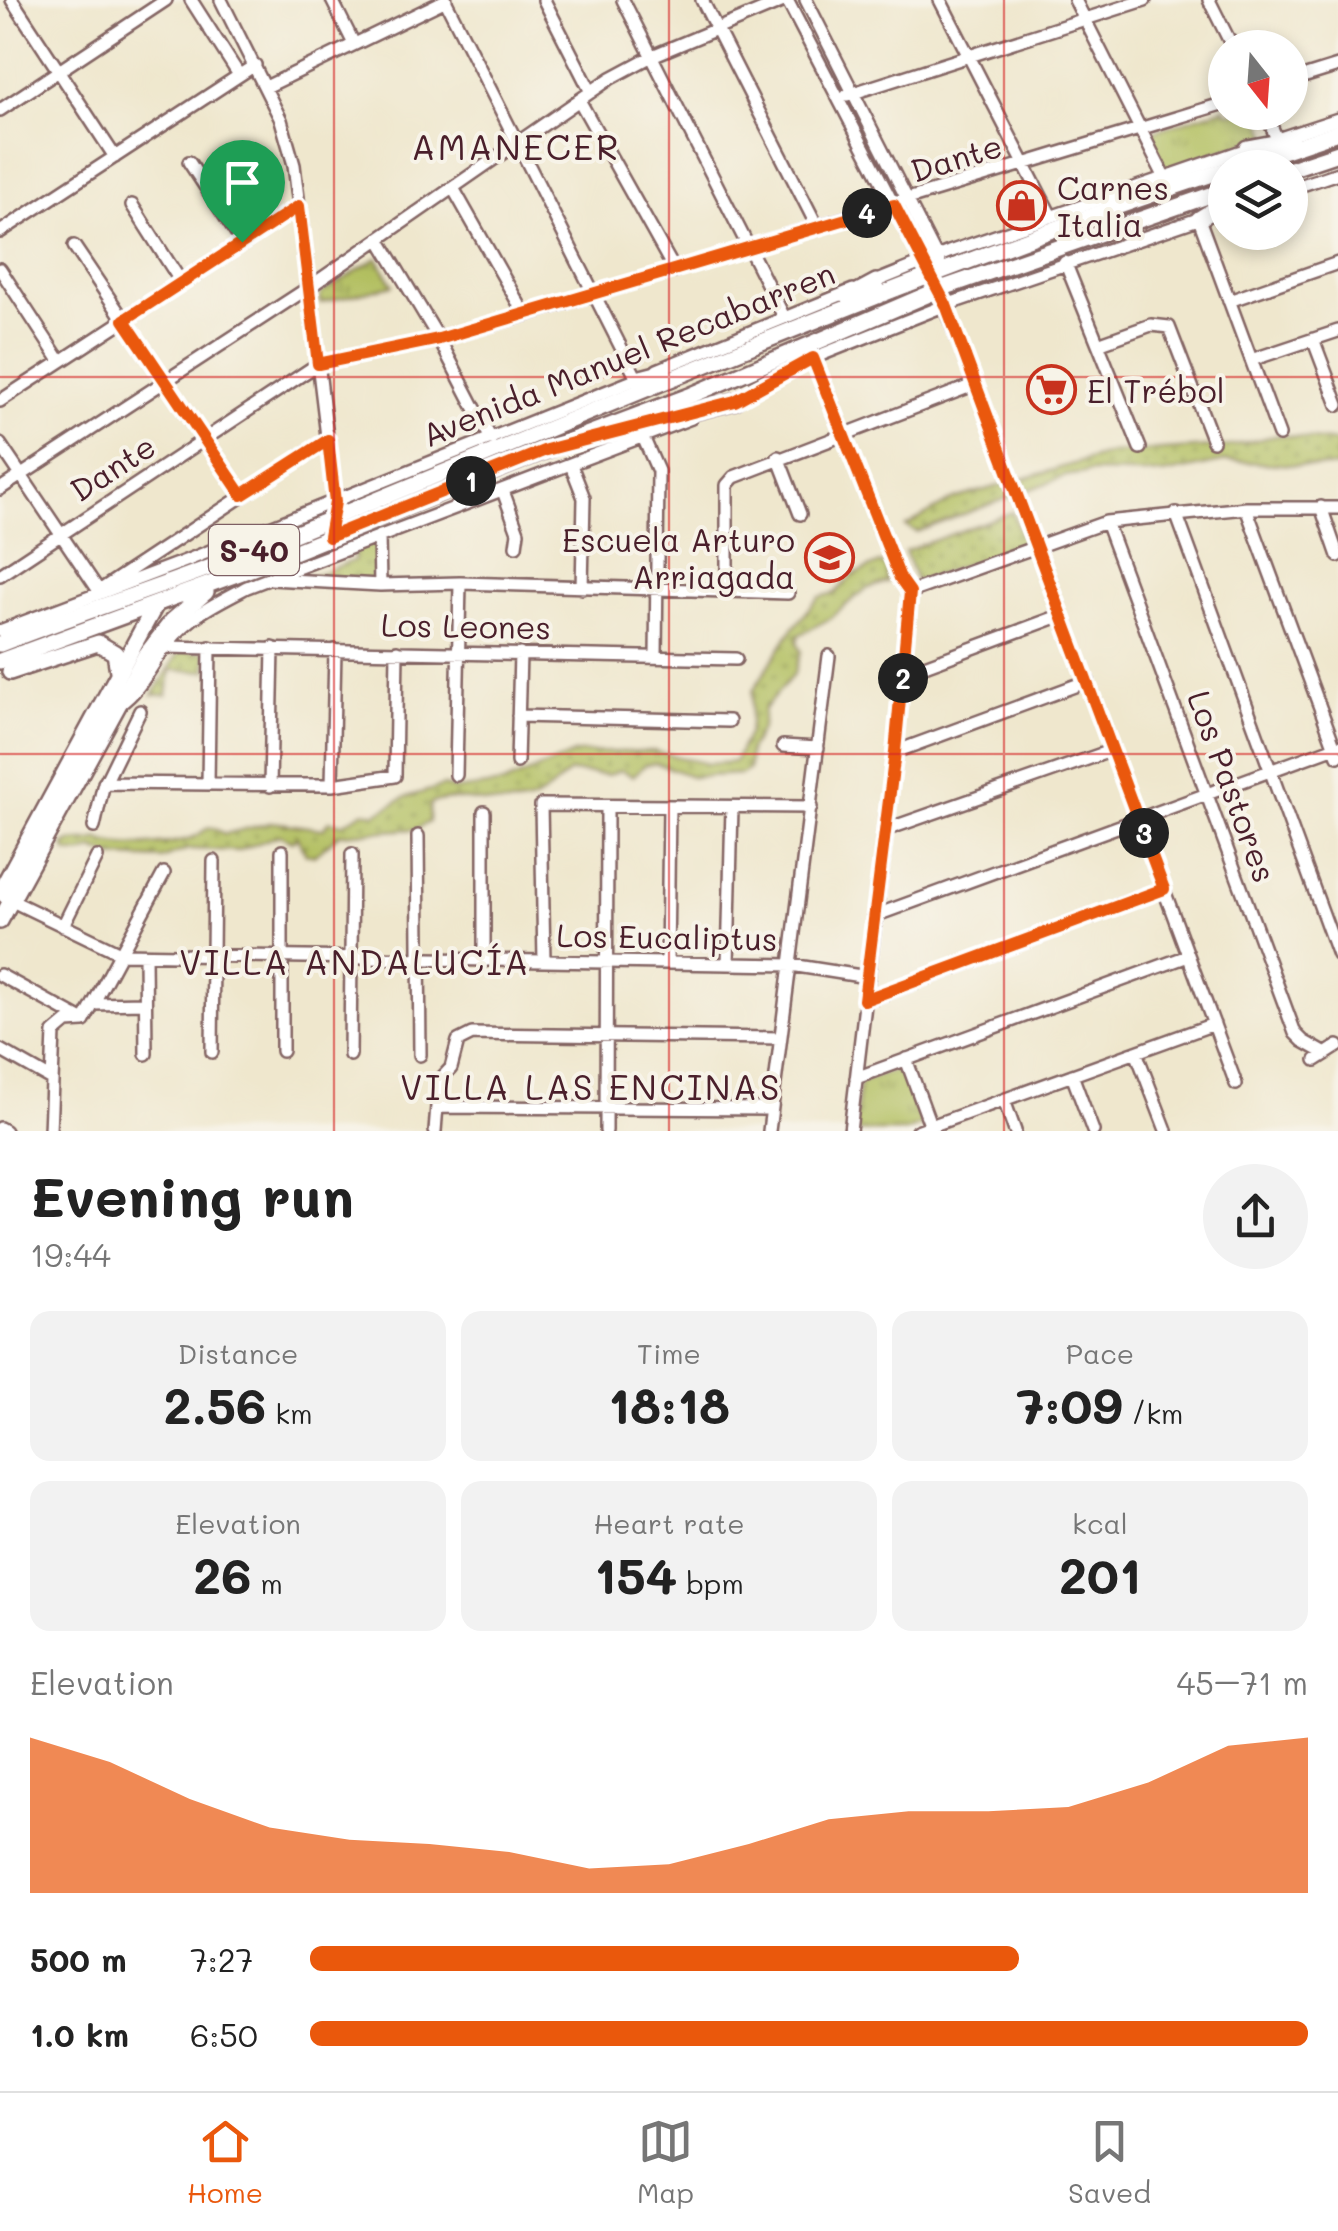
<!DOCTYPE html>
<html lang="en">
<head>
<meta charset="utf-8">
<style>
	body { margin:0; font-family:Mali,sans-serif; background:#f2f2f2; color:#222; height:100vh; display:flex; flex-direction:column; font-size:38px; white-space:nowrap }
	* { box-sizing:border-box; margin:0 }
	p { font-size:32px; color:#767676 }
	.icon { flex:none; width:55px; height:55px; fill:none; stroke:currentColor; stroke-width:2; stroke-linecap:round; stroke-linejoin:round }
	.map { position:relative; height:1131px; overflow:hidden }
	.drawer { display:flex; flex-direction:column; background:#fff; flex:1 }
	.drawer>* { flex:none }
	.needle { width:65px; rotate:163deg }
	.fabs { position:absolute; left:1208px; top:30px; display:grid; gap:20px }
	.fabs a { display:grid; place-items:center; width:100px; height:100px; border-radius:50%; background:#fff; box-shadow:0 5px 15px #0003; font-size:50px }
	.pin { position:absolute; display:grid; place-items:center; width:85px; height:85px; color:#fff; margin:-102px -42px; border-radius:50% 50% 50% 0; rotate:-45deg; box-shadow:0 0 10px #0007 }
	.pin .icon { rotate:45deg }
	.km { position:absolute; width:50px; height:50px; margin:-25px; border-radius:50%; background:#222; color:#fff; font-size:28px; line-height:50px; text-align:center }
	.round { display:grid; place-items:center; flex:none; width:105px; height:105px; border-radius:52px; background:#f2f2f2 }
	.head { display:flex; align-items:center; justify-content:space-between; height:170px; padding:0 30px }
	h1 { font-size:55px; font-weight:800; line-height:75px }
	.metrics { display:grid; grid-template-columns:repeat(3,1fr); gap:15px; height:170px; padding:10px 30px }
	.metrics div { display:grid; align-content:center; border-radius:20px; background:#f2f2f2; text-align:center }
	.metrics b { font-size:50px; font-weight:800 }
	.metrics small { font-size:28px; font-weight:400 }
	.metrics p { font-size:28px }
	.chart { height:280px; padding:20px 30px }
	.chart p { display:flex; justify-content:space-between }
	.chart svg { width:100%; height:180px; margin-top:10px; fill:#ea580c; opacity:.7 }
	ul { padding:0 30px; list-style:none; font-size:32px }
	li { display:grid; grid-template-columns:160px 120px 1fr; align-items:center; height:75px }
	li i { height:25px; border-radius:12px; background:#ea580c }
	.tabs { display:flex; justify-content:space-around; align-items:center; height:140px; border-top:2px solid #e0e0e0; background:#fff; font-size:28px; color:#767676 }
	.tabs a { display:grid; justify-items:center; gap:5px }
	.tabs .on { color:#ea580c }
	.map>svg:first-child { display:block }
	.grass { fill:url(#grass-dots); stroke:#7e6f46; stroke-width:2.5 }
	.park { fill:url(#park-tufts); stroke:#7e6f46; stroke-width:2.5 }
	.lines { fill:none; stroke-linecap:round; stroke-linejoin:round }
	.minor-casing { stroke:#846564; stroke-width:16 }
	.major-casing { stroke:#846564; stroke-width:20 }
	.minor { stroke:#fff; stroke-width:11 }
	.major { stroke:#fff; stroke-width:15 }
	.route-casing { stroke:#fff; stroke-width:20 }
	.route { stroke:#ea580c; stroke-width:12 }
	.grid { fill:none; stroke:#d62828; stroke-width:2.5; stroke-opacity:0.55 }
	.labels { text-anchor:middle; dominant-baseline:central; stroke-width:8; stroke-linejoin:round; paint-order:stroke }
	.shield { fill:#f7f3e8; stroke:#7e5f64; stroke-width:2.5 }
	.shield-label { font-size:30px; font-weight:bold; fill:#4a1f2b }
	.street-label { font-size:32px; fill:#4a1f2b; stroke:#f7f3e8 }
	.poi-label { font-size:32px; fill:#4a1f2b; stroke:#f7f3e8; text-anchor:start }
	.neighbourhood-label { font-size:35px; letter-spacing:2.5px; fill:#4a1f2b; stroke:#f7f3e8 }
</style>
</head>
<body>
<div class="map">
<svg width="1338" height="1131" viewBox="0 0 1338 1131">
	<defs>
		<pattern id="grass-dots" width="8" height="8" patternUnits="userSpaceOnUse" patternTransform="scale(2.5)"><rect width="8" height="8" fill="#b2bf61"/><path d="M2 2h.1M6 6h.1" fill="none" stroke="#939b50" stroke-width="1.8" stroke-linecap="round"/></pattern>
		<pattern id="park-tufts" width="24" height="20" patternUnits="userSpaceOnUse" patternTransform="scale(2.5)"><rect width="24" height="20" fill="#b2bf61"/><path d="M3 7l-1-3M5 7V3M7 7l1-3M15 17l-1-3M17 17v-4M19 17l1-3" fill="none" stroke="#939b50"/></pattern>
	</defs>
	<rect width="100%" height="100%" fill="#f7f3e8"/>
	<filter id="ink" filterUnits="userSpaceOnUse"><feTurbulence type="fractalNoise" baseFrequency=".01" numOctaves="2"/><feDisplacementMap in="SourceGraphic" scale="20" xChannelSelector="R" yChannelSelector="G"/><feConvolveMatrix kernelMatrix="1 2 1 2 8 2 1 2 1" color-interpolation-filters="sRGB"/></filter>
	<filter id="wash" filterUnits="userSpaceOnUse"><feTurbulence type="fractalNoise" baseFrequency=".0048" numOctaves="4" result="noise"/><feDisplacementMap in="SourceGraphic" scale="40" xChannelSelector="R" yChannelSelector="G"/><feGaussianBlur stdDeviation="2.25" result="paint"/><feColorMatrix in="noise" values="0 0 0 0 0 0 0 0 0 0 0 0 0 0 0 0 0 1.4 0 .05"/><feComposite in="paint" operator="in"/></filter>
	<g filter="url(#wash)">
		<rect width="100%" height="100%" fill="#efe7cd"/>
		<path class="grass" d="M1279,435L1338,442V468L1227,461L1164,474L1093,472L1066,476L916,532L906,526L954,499L1111,453L1229,446Z
			M1012,512L1024,544L916,582L905,551Z
			M378,540V583L299,581L355,560L352,550Z
			M880,563L886,567L887,582L866,589L829,619L799,635L797,641L801,652L794,674L764,709L762,727L749,751V769L742,774L693,777L656,763L645,765L633,776L620,770L609,775L570,772C558,781 545,796 532,801C500,812 460,791 430,804L429,822L416,829L339,834L314,856L306,854L297,837L292,841L279,835L238,851L188,849L162,859L113,857L93,849C84,855 77,854 67,852L64,846C72,837 88,844 99,839C116,850 177,845 196,836C203,833 202,829 210,828C214,828 221,832 225,834L273,822L323,829L330,821L342,824L364,811L375,814L406,797L444,786L455,790L503,784L576,753L654,751L708,764L734,762L749,732L753,691L790,632L819,597L835,593L853,575Z
			M180,651L206,652L207,671L171,670L167,695H153Z"/>
		<path class="park" d="M1225,108V112L1258,113L1269,135L1166,170L1147,133Z
			M377,258L393,285L321,303L320,294Z
			M903,1068L922,1125L905,1131H854L860,1082Z"/>
	</g>
	<g filter="url(#ink)">
		<g class="lines">
			<defs>
				<path id="minor" d="M12,0L115,157
					M191,0L239,75
					M221,0L281,120L294,165L335,502L329,537
					M332,0L354,44
					M445,0L637,379
					M544,0L591,92
					M623,0L784,317
					M702,0L817,226
					M787,0L926,267
					M806,0L939,262
					M940,0L1051,216
					M1075,0L1164,176
					M1209,0L1233,48
					M1290,81L1338,66
					M266,87L446,0
					M847,95L1145,0
					M579,100L675,271
					M0,110L166,0
					M1265,112L1277,139
					M1280,138L1338,119
					M189,162L242,242
					M453,188L525,315
					M1290,189L1338,173
					M132,205L181,282
					M1199,219L1279,435
					M0,232L255,65
					M379,239L439,339L491,439
					M74,246L242,495
					M1065,262L1140,448
					M0,269L60,361
					M935,283L976,384L1236,1084
					M870,284L949,252L1253,147
					M1229,301L1338,263
					M1313,339L1338,405
					M1098,344L1151,325L1169,327L1213,441
					M813,358L900,578L910,592L895,752L850,1131
					M1251,360L1338,331
					M657,370L853,290
					M0,401L299,206
					M731,402L813,358L946,305L1207,216
					M643,437L658,471L656,657
					M0,444L99,591L327,440
					M778,457L800,514
					M571,465L584,498L582,588
					M0,489L308,288L611,78L652,56L786,0
					M503,491L518,532L516,546
					M1321,507L1338,556
					M1246,508L1338,756
					M1176,513L1338,955
					M1106,522L1295,1033L1303,1041L1326,1054
					M379,536L380,585
					M0,575L318,364L439,339L525,315L1225,103
					M271,579L380,585L460,583L788,593
					M727,591V485L734,477L976,384
					M910,592L1106,522L1246,508H1338
					M0,631L188,560L640,378
					M165,647L736,659
					M903,674L1062,615
					M120,704C142,689 152,663 169,642C189,616 218,602 247,587L691,418
					M518,716L729,721
					M783,746L818,748
					M895,752L1088,681
					M517,762L520,654
					M456,775L460,583
					M104,783L332,785L395,776L397,651
					M208,784L210,647
					M332,785L335,650
					M270,786L273,648
					M94,827L103,787L140,711
					M885,830L1113,750
					M418,836L420,1055
					M4,897L122,954L791,965L867,977
					M874,916L1338,746
					M63,926L97,857
					M145,955L146,1054
					M484,961V812
					M544,961L541,805L811,807
					M667,963L669,806
					M728,964L732,807
					M0,975L84,1021
					M864,1001L1164,889
					M93,1004L145,1003
					M84,1021L164,873
					M0,1050L51,1079
					M282,1051V851
					M212,1052L214,861
					M1136,1052L1166,1130
					M350,1055L352,854
					M906,1059L932,1130
					M1316,1060L1338,1046
					M1072,1075L1093,1131
					M856,1078L1188,956
					M1004,1100L1015,1131
					M437,1107L771,1109
					M0,1128L5,1131
					M50,1131L54,1033L67,1022L84,1021
					M435,1131L439,1081L451,1068L458,1041L472,1034L780,1038
					M606,1131L607,806
					M769,1131L829,656
					M917,1131L1214,1024"/>
				<path id="major" d="M1247,148L1290,140
					M1232,168L1338,132
					M1290,169L1338,153
					M1199,219L1225,203
					M848,297L876,282
					M637,379L664,372
					M627,429L735,401
					M0,644C84,611 171,584 255,550C577,419 895,279 1225,170
					M0,661L256,567L546,450L692,395L943,288L1225,190
					M10,672L98,643L115,653L118,671
					M0,892L156,604
					M0,921L145,656L172,621L206,592"/>
			</defs>
			<use href="#minor" class="minor-casing"/>
			<use href="#major" class="major-casing"/>
			<use href="#minor" class="minor"/>
			<use href="#major" class="major"/>
		</g>
	</g>
	<g class="lines" filter="url(#ink)">
		<defs>
			<path id="route" d="M894,205L946,305L1164,889L864,1000L895,752L910,592L900,578L813,358L735,401L546,450L329,537L335,502L328,440L242,495L124,320L299,206L318,364L439,339Z"/>
		</defs>
		<use href="#route" class="route-casing"/>
		<use href="#route" class="route"/>
	</g>
	<path class="grid" d="M334,0V1131M669,0V1131M1004,0V1131M0,377H1338M0,754H1338"/>
	<defs>
		<symbol id="shop-ring" viewBox="-11 -11 22 22"><circle r="9.5" fill="#f7f3e8" stroke="#c8321e" stroke-width="1.5"/><path d="M-5-2.5h2.3a2.7 3.5 0 0 1 5.4 0H5L5.5 6h-11ZM-1.5-2.5h3a1.5 2.3 0 0 0-3 0Z" fill="#c8321e"/></symbol>
		<symbol id="supermarket-ring" viewBox="-11 -11 22 22"><circle r="9.5" fill="#f7f3e8" stroke="#c8321e" stroke-width="1.5"/><path d="M-6-5.5h2.5l.6 2H6L4.5 2H-2.5L-4.4-4H-6ZM-1.5 3.2a1.3 1.3 0 1 0 .1 0ZM3 3.2a1.3 1.3 0 1 0 .1 0Z" fill="#c8321e"/></symbol>
		<symbol id="school-ring" viewBox="-11 -11 22 22"><circle r="9.5" fill="#f7f3e8" stroke="#c8321e" stroke-width="1.5"/><path d="M0-5L7-2L0 1L-7-2ZM-4 1L0 2.5L4 1V4Q0 6-4 4Z" fill="#c8321e"/></symbol>
	</defs>
	<g fill-rule="evenodd">
		<use href="#shop-ring" x="994" y="178" width="55" height="55"/>
		<use href="#supermarket-ring" x="1024" y="362" width="55" height="55"/>
		<use href="#school-ring" x="802" y="530" width="55" height="55"/>
	</g>
	<g class="labels">
		<rect class="shield" x="209" y="525" width="90" height="50" rx="8"/>
		<g class="shield-label">
			<text x="254" y="550">S-40</text>
		</g>
		<g class="street-label">
			<text transform="translate(956 157) rotate(-17)">Dante</text>
			<text transform="translate(628 353) rotate(-22)">Avenida Manuel Recabarren</text>
			<text transform="translate(112 467) rotate(-33)">Dante</text>
			<text transform="translate(466 625) rotate(1)">Los Leones</text>
			<text transform="translate(1233 786) rotate(70)">Los Pastores</text>
			<text transform="translate(667 936) rotate(1)">Los Eucaliptus</text>
		</g>
		<g class="poi-label">
			<text x="1057" y="187">Carnes<tspan x="1057" dy="37">Italia</tspan></text>
			<text x="1087" y="390">El Trébol</text>
			<text x="795" y="539" text-anchor="end">Escuela Arturo<tspan x="795" dy="37">Arriagada</tspan></text>
		</g>
		<g class="neighbourhood-label">
			<text x="516" y="146">AMANECER</text>
			<text x="355" y="961">VILLA ANDALUCÍA</text>
			<text x="591" y="1086">VILLA LAS ENCINAS</text>
		</g>
	</g>
</svg>
<div class="fabs">
<a><svg class="needle" viewBox="-14 -14 28 28"><path d="M0-13l5 13h-10z" fill="#e53935"/><path d="M0 13l5-13h-10z" fill="#767676"/></svg></a>
<a><svg class="icon" aria-label="layers" viewBox="0 0 24 24"><path d="M12 4l9 5-9 5-9-5zM3 14l9 5 9-5"/></svg></a>
</div>
<div class="pin" style="left:242px;top:242px;background:#1e9e55"><svg class="icon" aria-label="arrive" viewBox="0 0 24 24"><path d="M6 21V4h12l-3 4 3 4H6"/></svg></div>
<b class="km" style="left:471px;top:481px">1</b>
<b class="km" style="left:903px;top:678px">2</b>
<b class="km" style="left:1144px;top:833px">3</b>
<b class="km" style="left:867px;top:213px">4</b>
</div>
<section class="drawer">
<div class="head"><div><h1>Evening run</h1><p>19:44</p></div><a class="round"><svg class="icon" aria-label="share" viewBox="0 0 24 24"><path d="M12 15V3M7 8l5-5 5 5M5 13v7h14v-7"/></svg></a></div>
<div class="metrics">
<div><p>Distance</p><b>2.56<small> km</small></b></div>
<div><p>Time</p><b>18:18</b></div>
<div><p>Pace</p><b>7:09<small> /km</small></b></div>
</div>
<div class="metrics">
<div><p>Elevation</p><b>26<small> m</small></b></div>
<div><p>Heart rate</p><b>154<small> bpm</small></b></div>
<div><p>kcal</p><b>201</b></div>
</div>
<div class="chart"><p><span>Elevation</span>45–71 m</p>
<svg viewBox="0 0 160 44" preserveAspectRatio="none"><path d="M0 44V6L10 12L20 21L30 28L40 31L50 32L60 34L70 38L80 37L90 32L100 26L110 24L120 24L130 23L140 17L150 8L160 6V44z"/></svg>
</div>
<ul>
<li><b>500 m</b>7:27<i style="width:71%"></i></li>
<li><b>1.0 km</b>6:50<i style="width:100%"></i></li>
</ul>
</section>
<nav class="tabs">
<a class="on"><svg class="icon" aria-label="home" viewBox="0 0 24 24"><path d="M3 11l9-7 9 7M6 9v11h12V9"/></svg>Home</a>
<a><svg class="icon" aria-label="map" viewBox="0 0 24 24"><path d="M3 6l6-2 6 2 6-2v14l-6 2-6-2-6 2zM9 4v14M15 6v14"/></svg>Map</a>
<a><svg class="icon" aria-label="saved" viewBox="0 0 24 24"><path d="M7 4h10v16l-5-4-5 4z"/></svg>Saved</a>
</nav>
</body>
</html>
